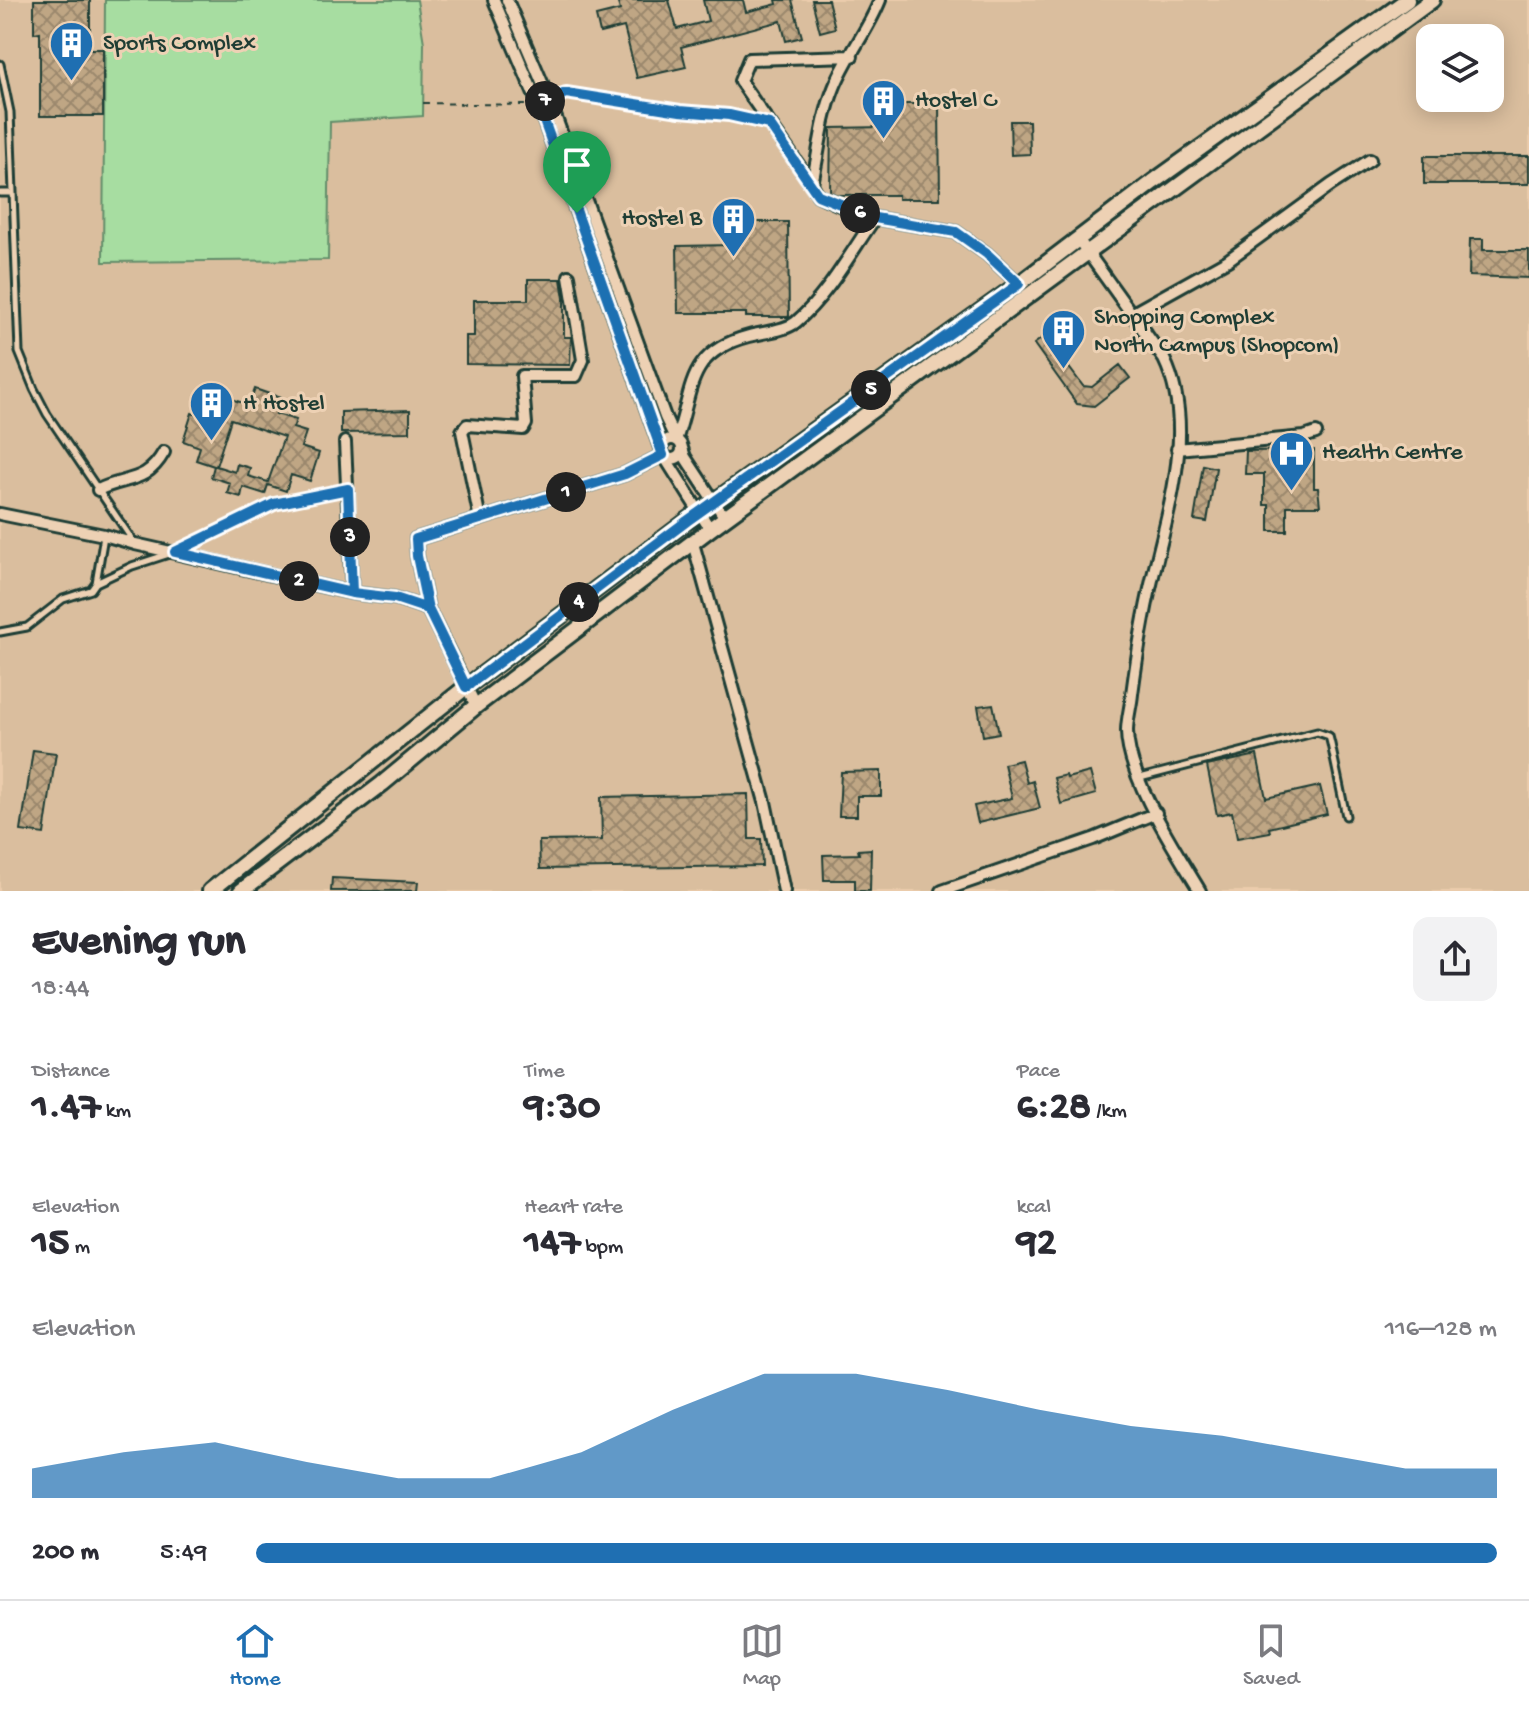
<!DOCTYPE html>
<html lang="en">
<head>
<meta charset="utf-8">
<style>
	body { margin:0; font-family:"Gochi Hand",sans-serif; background:#f2f2f3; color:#2b2b33; height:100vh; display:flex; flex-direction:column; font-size:30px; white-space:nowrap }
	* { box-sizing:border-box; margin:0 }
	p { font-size:26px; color:#7c7c81 }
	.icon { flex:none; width:44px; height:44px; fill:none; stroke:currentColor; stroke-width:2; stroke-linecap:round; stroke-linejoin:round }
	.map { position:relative; height:891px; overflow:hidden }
	.drawer { display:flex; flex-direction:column; background:#fff; flex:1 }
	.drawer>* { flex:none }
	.controls { position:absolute; left:1416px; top:24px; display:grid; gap:16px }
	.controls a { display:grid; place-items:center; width:88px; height:88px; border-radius:16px; background:#fff; box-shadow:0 4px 20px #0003; font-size:40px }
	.pin { position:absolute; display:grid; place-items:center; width:68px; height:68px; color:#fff; margin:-82px -34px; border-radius:50% 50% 50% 0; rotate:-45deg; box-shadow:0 0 8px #0007 }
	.pin .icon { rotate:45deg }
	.km { position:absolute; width:40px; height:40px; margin:-20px; border-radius:50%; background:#222; color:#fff; font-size:22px; line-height:40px; text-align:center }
	.round { display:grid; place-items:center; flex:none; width:84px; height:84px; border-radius:16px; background:#f2f2f3 }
	.headline { display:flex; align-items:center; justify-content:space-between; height:136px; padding:0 32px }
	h1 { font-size:44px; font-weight:700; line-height:60px }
	.figures { display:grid; grid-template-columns:repeat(3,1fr); gap:12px; height:136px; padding:8px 32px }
	.figures div { display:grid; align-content:center }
	.figures b { font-size:40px; font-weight:700 }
	.figures small { font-size:22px; font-weight:400 }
	.figures p { font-size:22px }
	.chart { height:224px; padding:16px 32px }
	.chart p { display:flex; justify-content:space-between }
	.chart svg { width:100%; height:144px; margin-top:8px; fill:#1f6fb2; opacity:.7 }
	ul { padding:0 32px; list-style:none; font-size:26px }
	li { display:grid; grid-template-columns:128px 96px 1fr; align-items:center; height:60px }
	li i { height:20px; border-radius:10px; background:#1f6fb2 }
	.tab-bar { display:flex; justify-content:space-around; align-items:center; height:112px; border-top:2px solid #e1e1e2; background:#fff; font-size:22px; color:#7c7c81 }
	.tab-bar a { display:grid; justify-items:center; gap:4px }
	.tab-bar .selected { color:#1f6fb2 }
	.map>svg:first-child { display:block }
	.built { fill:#dabe9e; fill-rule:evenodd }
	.pitch { fill:#a7dda1; stroke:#638d6a; stroke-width:2 }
	.building { fill:url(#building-cross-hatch); stroke:#1f3d34; stroke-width:2; fill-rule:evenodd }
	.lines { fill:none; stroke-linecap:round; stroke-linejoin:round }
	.service-casing { stroke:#1f3d34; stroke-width:11 }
	.minor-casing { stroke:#1f3d34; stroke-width:16 }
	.tertiary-casing { stroke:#1f3d34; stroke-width:20 }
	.path { stroke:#1f3d34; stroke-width:2; stroke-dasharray:6 6; stroke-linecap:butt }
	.service { stroke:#edd1b4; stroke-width:5 }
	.minor { stroke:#edd1b4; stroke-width:10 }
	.tertiary { stroke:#edd1b4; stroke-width:14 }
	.route-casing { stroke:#fff; stroke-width:16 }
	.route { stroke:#1f6fb2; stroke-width:10 }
	.labels { text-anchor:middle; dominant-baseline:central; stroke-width:6; stroke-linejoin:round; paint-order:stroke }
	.poi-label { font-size:24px; fill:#1f3d34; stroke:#edd1b4; text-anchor:start }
</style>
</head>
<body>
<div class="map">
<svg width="1529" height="891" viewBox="0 0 1529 891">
	<defs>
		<pattern id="building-cross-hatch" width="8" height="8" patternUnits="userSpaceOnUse" patternTransform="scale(2)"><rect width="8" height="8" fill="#bfa684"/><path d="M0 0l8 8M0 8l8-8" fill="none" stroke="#9b886d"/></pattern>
	</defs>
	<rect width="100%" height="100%" fill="#ebccac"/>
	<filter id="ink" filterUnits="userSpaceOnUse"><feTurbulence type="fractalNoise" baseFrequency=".0125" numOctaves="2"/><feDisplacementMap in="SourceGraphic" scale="16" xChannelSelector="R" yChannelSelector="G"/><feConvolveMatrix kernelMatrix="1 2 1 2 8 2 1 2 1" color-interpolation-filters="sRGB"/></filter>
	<g filter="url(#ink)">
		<path class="built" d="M0,0H1529V891H0ZM1430,38H1490V98H1430Z"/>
		<path class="pitch" d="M105,0H417L424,43L423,116L330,122L328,260L103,262Z"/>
		<path class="building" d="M34,0H90V49H103V116H40V32L34,33Z
			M617,0H669L677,29L708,21L703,0H743L746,12L777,4L776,0H792L802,37L786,41L781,21L681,47L686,67L637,78L624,27L600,33L596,16L620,10Z
			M812,0H828L835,28L820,32Z
			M884,104H939L940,199H898V195H838L830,192L831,128L885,127Z
			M1010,121H1029L1030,154L1011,155Z
			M1424,156H1529V184H1424Z
			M733,222H788L789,317H746V313H678L677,246L733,245Z
			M1470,239H1483V250H1529V278L1469,276Z
			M528,279H561L564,298V337H571L570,365L466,364V336H474V300H528Z
			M1051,332L1061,346L1056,350L1083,386L1092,387L1120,365L1130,378L1094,406L1077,404L1034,344Z
			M255,389L281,398L276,414L296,420L293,428L306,432L301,447L319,453L310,481L291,475L286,491L268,485L265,494L243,487L241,497L227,493L230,483L211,477L214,466L196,460L200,447L183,441L192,413L209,419L214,404L225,408L228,398L249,405ZM231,419L284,437L268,482L248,476L250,468L237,464L235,472L216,466Z
			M410,410V432L341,433V412Z
			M1314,450V488H1318L1320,506H1287V531H1269V505H1264V474H1245L1246,451Z
			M1203,465L1216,468L1207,522L1194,520Z
			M993,704L999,733L983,736L978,706Z
			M33,750L56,753L44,834L21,831Z
			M1257,755L1266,798L1320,786L1327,814L1269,828L1270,832L1237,838L1232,812L1217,815L1207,766Z
			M1021,760L1027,783L1033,781L1040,808L978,823L974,806L1012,798L1004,764Z
			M881,771V796H857V816H839L841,772Z
			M1090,772L1096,794L1061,804L1054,778L1066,775L1067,778Z
			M748,794L749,839H761L762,866L540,869L539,841L602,840L601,797Z
			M871,849L870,891H855V880H824L823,855L859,854L858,850Z
			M332,878L418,882L417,891H331Z"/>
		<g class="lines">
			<defs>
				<path id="service" d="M0,64L10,112L19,352L34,389L47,414L133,541
					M0,193H12
					M96,583L132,566L175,552L274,504L348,489
					M0,632L27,627L63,599L91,590L96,583L104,536
					M1140,778L1317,732L1329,736L1331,744L1346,816"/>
				<path id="minor" d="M494,0L538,104L661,450
					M507,0L549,99L665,417L676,440
					M852,56L749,59L740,81L812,184C819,152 822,118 834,88C846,57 868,31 880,0
					M812,184L818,195L846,208L875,218L956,232L987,254L1019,284
					M1078,239L1164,359C1197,427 1168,510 1152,580C1143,618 1137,656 1132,694C1131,706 1127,719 1127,731C1127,777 1176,851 1200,891
					M1131,314L1228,260L1331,185L1370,160
					M662 449a10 10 0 1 1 20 0a10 10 0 1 1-20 0Z
					M676,440C694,390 685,353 749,336C763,332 785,331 796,322C828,295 851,252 875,218
					M345,442L352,593
					M682,448L685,457L725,518
					M1177,449L1304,437L1316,433
					M664,456L710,529
					M98,490C127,476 146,484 164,452
					M0,514L104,535L135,544L352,593L395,598L428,609L476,706
					M480,519L462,431L467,425L523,429L526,424L522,376H576L583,360L569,276
					M693,543L765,802L784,891
					M428,609L417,556L416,539L625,474L663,455
					M942,891L1093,839L1156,813"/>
				<path id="tertiary" d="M210,891L466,687L687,521L1019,284L1153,182L1407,0
					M241,891L382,784L476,706L710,529L1432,0"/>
			</defs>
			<use href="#service" class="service-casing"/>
			<use href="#minor" class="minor-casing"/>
			<use href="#tertiary" class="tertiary-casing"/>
			<path class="path" d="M561,95L566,93L753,121
				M423,103L525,105"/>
			<use href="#service" class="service"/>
			<use href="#minor" class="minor"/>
			<use href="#tertiary" class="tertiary"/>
		</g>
	</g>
	<g class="lines" filter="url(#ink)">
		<defs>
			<path id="route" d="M577,213L663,455L625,474L416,539L417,556L428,609L395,598L352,593L175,552L274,504L348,489L352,593L395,598L428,609L466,687L687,521L1019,284L987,254L956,232L875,218L818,195L769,124L729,115L680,111L566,93L538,104L577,213"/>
		</defs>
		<use href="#route" class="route-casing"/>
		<use href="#route" class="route"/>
	</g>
	<defs>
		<symbol id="building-pin" viewBox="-11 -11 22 30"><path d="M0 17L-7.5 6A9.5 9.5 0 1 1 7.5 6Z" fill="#1f6fb2" stroke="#edd1b4"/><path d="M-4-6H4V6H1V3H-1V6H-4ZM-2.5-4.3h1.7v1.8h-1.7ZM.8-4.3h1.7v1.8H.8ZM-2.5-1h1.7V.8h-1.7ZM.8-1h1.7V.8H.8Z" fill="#fff"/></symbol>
		<symbol id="hospital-pin" viewBox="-11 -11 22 30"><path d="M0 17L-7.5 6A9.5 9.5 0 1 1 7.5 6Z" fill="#1f6fb2" stroke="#edd1b4"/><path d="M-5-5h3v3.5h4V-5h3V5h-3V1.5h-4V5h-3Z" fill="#fff"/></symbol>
	</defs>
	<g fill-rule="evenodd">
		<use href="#building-pin" x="46" y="18" width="51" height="69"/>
		<use href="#building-pin" x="858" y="76" width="51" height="69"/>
		<use href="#building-pin" x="708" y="194" width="51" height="69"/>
		<use href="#building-pin" x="1038" y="306" width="51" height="69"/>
		<use href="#building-pin" x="186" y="378" width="51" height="69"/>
		<use href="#hospital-pin" x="1266" y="428" width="51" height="69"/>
	</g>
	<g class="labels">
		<g class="poi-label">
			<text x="103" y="44">Sports Complex</text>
			<text x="915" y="101">Hostel C</text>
			<text x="702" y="219" text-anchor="end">Hostel B</text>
			<text x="1094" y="318">Shopping Complex<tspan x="1094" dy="28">North Campus (Shopcom)</tspan></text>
			<text x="243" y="404">H Hostel</text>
			<text x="1322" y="453">Health Centre</text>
		</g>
	</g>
</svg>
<div class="controls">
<a><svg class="icon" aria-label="layers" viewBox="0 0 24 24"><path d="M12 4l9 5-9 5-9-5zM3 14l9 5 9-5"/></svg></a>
</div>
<div class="pin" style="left:577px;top:213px;background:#1e9e55"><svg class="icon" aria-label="arrive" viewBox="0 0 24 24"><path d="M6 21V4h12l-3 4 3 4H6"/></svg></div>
<b class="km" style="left:566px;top:492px">1</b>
<b class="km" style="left:299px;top:581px">2</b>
<b class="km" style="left:350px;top:537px">3</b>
<b class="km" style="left:579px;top:602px">4</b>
<b class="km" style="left:871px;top:390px">5</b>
<b class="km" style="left:860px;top:213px">6</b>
<b class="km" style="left:545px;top:101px">7</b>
</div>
<section class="drawer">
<div class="headline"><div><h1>Evening run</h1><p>18:44</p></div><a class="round"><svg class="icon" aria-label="share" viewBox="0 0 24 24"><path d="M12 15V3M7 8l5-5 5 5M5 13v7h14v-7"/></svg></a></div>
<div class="figures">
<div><p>Distance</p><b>1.47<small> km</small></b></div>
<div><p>Time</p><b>9:30</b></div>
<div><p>Pace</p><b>6:28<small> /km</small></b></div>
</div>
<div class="figures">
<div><p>Elevation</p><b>15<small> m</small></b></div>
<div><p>Heart rate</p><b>147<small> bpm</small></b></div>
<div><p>kcal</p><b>92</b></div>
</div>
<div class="chart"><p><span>Elevation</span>116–128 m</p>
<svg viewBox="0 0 160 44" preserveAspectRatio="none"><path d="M0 44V35L10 30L20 27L30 33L40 38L50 38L60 30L70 17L80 6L90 6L100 11L110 17L120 22L130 25L140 30L150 35L160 35V44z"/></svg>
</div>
<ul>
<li><b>200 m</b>5:49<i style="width:100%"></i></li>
</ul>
</section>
<nav class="tab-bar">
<a class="selected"><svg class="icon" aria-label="home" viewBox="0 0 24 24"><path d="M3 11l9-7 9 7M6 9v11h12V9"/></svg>Home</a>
<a><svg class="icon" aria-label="map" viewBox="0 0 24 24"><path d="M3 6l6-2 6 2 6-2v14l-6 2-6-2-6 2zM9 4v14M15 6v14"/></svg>Map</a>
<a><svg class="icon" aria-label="saved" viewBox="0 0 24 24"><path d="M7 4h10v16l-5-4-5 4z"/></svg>Saved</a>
</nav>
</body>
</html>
